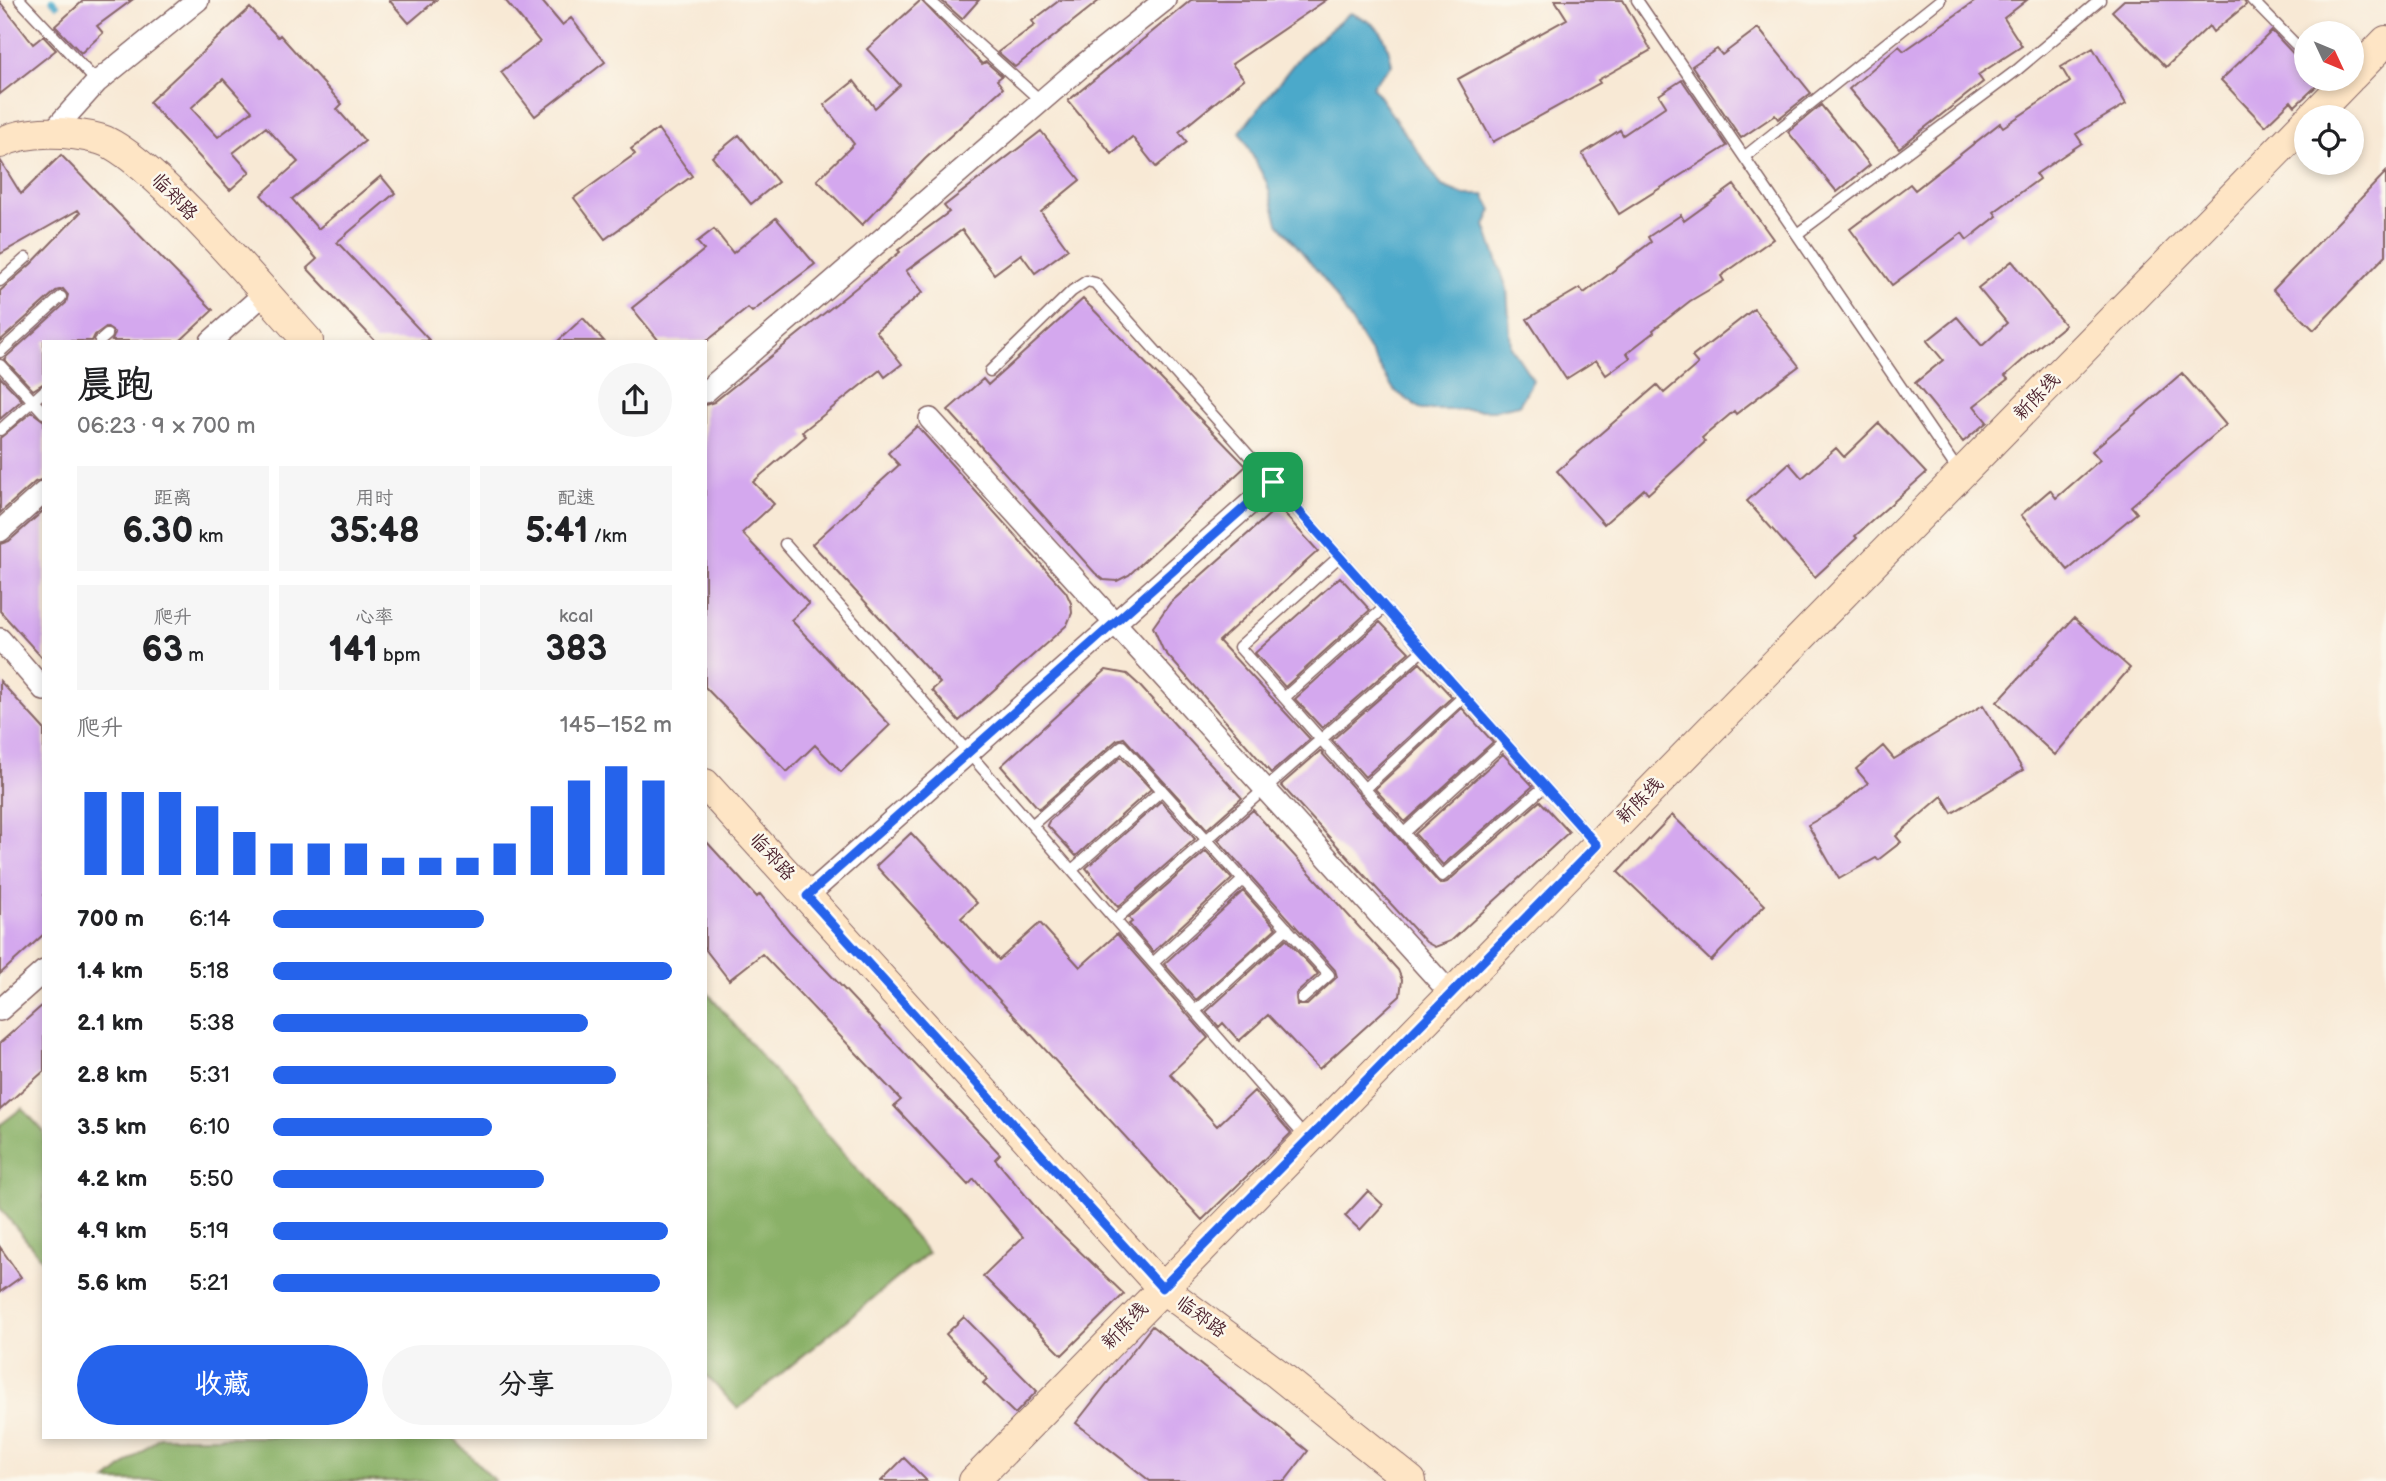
<!DOCTYPE html>
<html lang="zh">
<head>
<meta charset="utf-8">
<style>
	body { margin:0; font-family:"Balsamiq Sans","LXGW WenKai TC",sans-serif; background:#f6f6f6; color:#202124; height:100vh; display:flex; flex-direction:column; font-size:26px; white-space:nowrap }
	* { box-sizing:border-box; margin:0 }
	p { font-size:23px; color:#757577 }
	.icon { flex:none; width:38px; height:38px; fill:none; stroke:currentColor; stroke-width:2; stroke-linecap:round; stroke-linejoin:round }
	.map { position:relative; flex:1; overflow:hidden }
	.details { position:absolute; left:42px; top:340px; width:665px; height:1099px; display:flex; flex-direction:column; background:#fff; border-radius:0px; box-shadow:0 4px 10px #0003 }
	.details>* { flex:none }
	.needle { width:46px; rotate:134deg }
	.controls { position:absolute; left:2294px; top:21px; display:grid; gap:14px }
	.controls a { display:grid; place-items:center; width:70px; height:70px; border-radius:50%; background:#fff; box-shadow:0 4px 10px #0003; font-size:35px }
	.pin { position:absolute; display:grid; place-items:center; width:60px; height:60px; color:#fff; margin:-30px; border-radius:14px; box-shadow:0 4px 10px #0006 }
	.round { display:grid; place-items:center; flex:none; width:74px; height:74px; border-radius:37px; background:#f6f6f6 }
	.headline { display:flex; align-items:center; justify-content:space-between; height:119px; padding:0 35px }
	h1 { font-size:38px; font-weight:600; line-height:52px }
	.stats { display:grid; grid-template-columns:repeat(3,1fr); gap:10px; height:119px; padding:7px 35px }
	.stats div { display:grid; align-content:center; border-radius:0px; background:#f6f6f6; text-align:center }
	.stats b { font-size:35px; font-weight:600 }
	.stats small { font-size:19px; font-weight:400 }
	.stats p { font-size:19px }
	.chart { height:196px; padding:14px 35px }
	.chart p { display:flex; justify-content:space-between }
	.chart svg { width:100%; height:126px; margin-top:7px; stroke:#2563eb; stroke-width:6 }
	.action { display:flex; gap:14px; margin-top:auto; padding:14px 35px }
	.action a { flex:1; height:80px; border-radius:42px; background:#2563eb; color:#fff; font-size:28px; font-weight:600; line-height:80px; text-align:center }
	.action a+a { background:#f6f6f6; color:#202124 }
	ul { padding:0 35px; list-style:none; font-size:23px }
	li { display:grid; grid-template-columns:112px 84px 1fr; align-items:center; height:52px }
	li i { height:18px; border-radius:9px; background:#2563eb }
	.map>svg:first-child { display:block }
	.forest { fill:#8ab167; stroke:#6a6849; stroke-width:2 }
	.water { fill:#4ba9ca; stroke:#4a647a; stroke-width:2 }
	.lines { fill:none; stroke-linecap:round; stroke-linejoin:round }
	.stream { stroke:#4ba9ca; stroke-width:6 }
	.building { fill:#d4a8ee; fill-rule:evenodd }
	.lane-casing { stroke:#876666; stroke-width:13 }
	.street-casing { stroke:#876666; stroke-width:24 }
	.secondary-casing { stroke:#876666; stroke-width:32 }
	.lane { stroke:#fff; stroke-width:10 }
	.street { stroke:#fff; stroke-width:21 }
	.secondary { stroke:#fee5c5; stroke-width:30 }
	.route-casing { stroke:#fff; stroke-width:14 }
	.route { stroke:#2563eb; stroke-width:9 }
	.labels { text-anchor:middle; dominant-baseline:central; stroke-width:5; stroke-linejoin:round; paint-order:stroke }
	.street-label { font-size:19px; fill:#4a1f2b; stroke:#fbf7ec }
</style>
</head>
<body>
<div class="map">
<svg width="2386" height="1481" viewBox="0 0 2386 1481">
	<rect width="100%" height="100%" fill="#fbf7ec"/>
	<filter id="ink" filterUnits="userSpaceOnUse"><feTurbulence type="fractalNoise" baseFrequency=".0143" numOctaves="2"/><feDisplacementMap in="SourceGraphic" scale="14" xChannelSelector="R" yChannelSelector="G"/><feConvolveMatrix kernelMatrix="1 2 1 2 8 2 1 2 1" color-interpolation-filters="sRGB"/></filter>
	<filter id="wash" filterUnits="userSpaceOnUse"><feTurbulence type="fractalNoise" baseFrequency=".00686" numOctaves="4" result="noise"/><feDisplacementMap in="SourceGraphic" scale="28" xChannelSelector="R" yChannelSelector="G"/><feGaussianBlur stdDeviation="1.57" result="paint"/><feColorMatrix in="noise" values="0 0 0 0 0 0 0 0 0 0 0 0 0 0 0 0 0 1.4 0 .05"/><feComposite in="paint" operator="in"/></filter>
	<g filter="url(#wash)">
		<rect width="100%" height="100%" fill="#f8e9d5"/>
		<path class="forest" d="M705,990L928,1253L738,1409L705,1374Z
			M22,1108L44,1132V1262L0,1208V1125Z
			M159,1437H452L495,1481H106Z"/>
		<path class="water" d="M1350,13C1380,24 1386,33 1392,65L1372,86L1442,186L1464,195H1484L1492,210L1485,225L1507,289L1511,347L1533,380L1519,405L1495,410H1422L1394,390L1328,284L1278,223L1267,183L1240,132L1300,56Z"/>
		<g class="lines">
			<path class="stream" d="M52,0L57,5"/>
		</g>
		<g id="blocks">
			<path class="building" d="M84,0H132L97,26L103,33L81,53L55,26Z
				M389,0H436L409,23Z
				M505,0H541L562,25L571,18L605,62L535,116L501,72L540,42Z
				M921,0L982,64L986,62L1002,76L997,80L1003,88L925,159L862,225L817,180L854,144L824,105L854,81L875,108L900,85L867,49Z
				M941,0H979L962,19Z
				M1060,0H1100L1015,67L998,52L1035,25L1032,21Z
				M1191,0H1326L1232,64L1244,79L1179,132L1187,142L1156,167L1132,137L1112,154L1068,101Z
				M1555,0H1623L1651,50L1598,80L1600,83L1493,142L1458,79L1567,19Z
				M1977,0H2027L2004,18L2022,46L1978,75L1983,82L1899,148L1849,89L1899,46L1904,51Z
				M2124,0H2244L2246,5L2213,32L2209,26L2166,67L2112,11Z
				M0,2L33,44L43,36L56,50L0,94Z
				M250,8L278,37L280,35L342,104L337,109L365,141L292,199L318,229L381,176L395,193L337,242L430,341H375L307,268L317,259L261,195L298,162L266,127L233,153L250,172L230,190L149,102ZM223,79L252,111L218,137L191,108Z
				M1758,28L1811,93L1778,119L1775,115L1741,138L1692,66L1717,49L1722,55Z
				M2272,31L2300,61L2306,63V79H2324L2295,106L2291,101L2265,126L2221,80Z
				M2093,48L2126,104L2076,134L2082,143L2036,174L2039,179L1994,212L1997,216L1967,240L1962,233L1892,285L1850,229L1910,184L1915,190L2000,123L2003,127L2070,82L2061,67Z
				M1682,80L1727,146L1619,214L1582,154L1620,130L1623,135L1666,106L1659,95Z
				M1821,105L1870,165L1837,192L1788,132Z
				M658,129L692,176L605,239L574,198L635,154L631,149Z
				M1041,131L1080,180L1041,212L1068,249L1035,273L1021,254L994,274L962,230L906,271L923,292L876,331L902,364L885,377L880,370L802,432L806,436L753,482L774,504L742,533L809,604L791,620L890,725L841,772L815,745L787,772L705,687V405L714,402L847,295L900,252L898,250L949,212L944,206Z
				M739,135L778,182L751,204L712,157Z
				M61,155L213,310L180,341H112L115,333L106,327L95,335L92,341H44V383L33,390L4,359L66,303L68,295L63,289L56,291L0,341V291L31,264L80,213L78,210L0,254V160L21,194Z
				M2386,172V255L2314,330L2273,290Z
				M1734,185L1773,239L1721,276L1724,281L1690,301L1653,330L1654,332L1627,353L1630,358L1606,375L1596,360L1566,379L1527,319L1580,288L1584,293L1651,242L1648,237L1681,215L1684,221Z
				M776,218L815,264L752,312L748,308L707,341H659L632,308L704,250L697,242L714,229L733,253Z
				M2012,261L2065,325L2032,352L2005,376L2008,379L1974,406L1987,422L1963,442L1915,383L1943,360L1927,341L1957,317L1982,346L2007,323L1978,288Z
				M1083,299L1246,466L1129,575L1117,581L1104,580L1095,573L948,410L983,379L988,385Z
				M1754,309L1799,366L1736,414L1734,411L1702,438L1705,442L1648,494L1644,489L1604,524L1557,471L1657,385L1664,393L1698,364L1692,357Z
				M583,318L604,341H558Z
				M2182,373L2226,425L2131,506L2137,513L2068,570L2021,515L2050,490L2056,498L2100,460L2092,451Z
				M0,377L22,400L0,419Z
				M32,412L44,421V479L35,482L0,513V438Z
				M1879,423L1926,473L1855,536L1857,538L1815,577L1747,501L1789,463L1802,478L1836,448L1844,457Z
				M917,426L1066,592L1071,603L1072,613L1067,625L959,721L932,690L940,683L812,544L899,465L888,453Z
				M1278,507L1318,551L1219,641L1310,739L1271,773L1163,650L1153,627L1170,603Z
				M44,510V660L0,611V544L9,541Z
				M1340,577L1370,610L1285,687L1255,653Z
				M2074,618L2130,668L2055,755L1997,702Z
				M1380,622L1409,652L1322,728L1295,699Z
				M1420,663L1452,697L1365,777L1332,740Z
				M1106,670L1127,674L1138,684L1242,798L1207,829L1124,738L1117,740L1039,809L1001,766Z
				M0,681L44,729V934L0,974Z
				M1983,705L2023,770L1952,813L1942,796L1896,836L1901,842L1878,860L1876,858L1839,879L1808,825L1836,809L1868,783L1856,769L1883,746L1894,759Z
				M1462,708L1493,742L1405,822L1375,789Z
				M1320,751L1440,884L1447,882L1540,801L1569,832L1451,941L1435,947L1426,942L1281,785Z
				M1503,754L1533,786L1443,865L1415,834Z
				M1121,757L1151,789L1076,856L1047,825L1049,821Z
				M1161,801L1195,839L1118,907L1086,868Z
				M1253,810L1398,970L1402,980L1400,996L1319,1069L1268,1015L1239,1041L1223,1023L1219,1027L1206,1012L1286,939L1318,974L1296,994L1297,1005H1307L1337,977L1335,970L1218,840Z
				M1672,815L1765,905L1711,961L1618,872Z
				M911,833L977,903L961,918L999,960L1040,923L1080,967L1117,934L1208,1038L1170,1074L1217,1126L1254,1091L1291,1133L1202,1220L876,866Z
				M705,840L757,897L760,894L790,932L1000,1154L995,1159L1043,1216L1124,1294L1062,1355L983,1276L1023,1237L974,1179L968,1185L894,1106L901,1100L762,954L729,980L705,949Z
				M1206,851L1232,879L1153,952L1129,924L1132,922L1129,918Z
				M1243,891L1276,928L1196,1000L1164,964Z
				M44,1004V1071L0,1110V1043Z
				M1368,1191L1383,1205L1360,1230L1345,1216Z
				M0,1247L21,1277L0,1292Z
				M964,1317L1037,1391L1015,1414L983,1383L987,1379L946,1334Z
				M1152,1326L1308,1451L1285,1481H1150L1076,1423Z
				M904,1458L927,1481H881Z"/>
		</g>
	</g>
	<g filter="url(#ink)">
		<use href="#blocks" fill-opacity="0" stroke="#876666" stroke-width="2"/>
		<g class="lines">
			<defs>
				<path id="lane" d="M20,0L97,82
					M929,0L1041,101
					M1637,0L1959,472
					M2252,0L2306,55
					M1744,157L1940,0
					M1797,234L2017,70L2100,0
					M0,281L26,258
					M100,341L107,335
					M0,352L61,297
					M0,365L44,413
					M990,371L1072,291L1087,281L1095,283L1595,843
					M0,430L44,391
					M785,544L1032,825
					M1340,556L1239,647L1442,876L1544,787
					M1284,698L1385,607
					M1364,789L1464,696
					M1404,833L1504,742
					M1072,870L1162,790
					M1115,920L1423,650
					M1153,963L1243,880
					M1302,999L1329,975L1122,746L1032,825L1306,1138
					M1195,1011L1287,928"/>
				<path id="street" d="M51,133L97,82L198,0
					M211,341L265,293
					M705,392L1082,66L1165,0
					M930,419L1451,994
					M0,531L44,492
					M0,639L44,690
					M807,896L1274,482
					M0,1010L44,971"/>
				<path id="secondary" d="M2352,76L2386,41
					M2312,117L2349,79
					M0,143C28,129 69,131 99,139C146,151 270,299 308,341
					M705,784L1162,1288L1278,1374L1411,1481
					M974,1481L2306,122"/>
			</defs>
			<use href="#lane" class="lane-casing"/>
			<use href="#street" class="street-casing"/>
			<use href="#secondary" class="secondary-casing"/>
			<use href="#lane" class="lane"/>
			<use href="#street" class="street"/>
			<use href="#secondary" class="secondary"/>
		</g>
	</g>
	<g class="lines" filter="url(#ink)">
		<defs>
			<path id="route" d="M1273,482L1597,845L1162,1288L807,896Z"/>
		</defs>
		<use href="#route" class="route-casing"/>
		<use href="#route" class="route"/>
	</g>
	<g class="labels">
		<g class="street-label">
			<text transform="translate(174 197) rotate(46)">临郑路</text>
			<text transform="translate(2037 397) rotate(-46)">新陈线</text>
			<text transform="translate(1640 801) rotate(-45)">新陈线</text>
			<text transform="translate(772 857) rotate(48)">临郑路</text>
			<text transform="translate(1201 1317) rotate(36)">临郑路</text>
			<text transform="translate(1125 1326) rotate(-46)">新陈线</text>
		</g>
	</g>
</svg>
<div class="controls">
<a><svg class="needle" viewBox="-14 -14 28 28"><path d="M0-13l5 13h-10z" fill="#e53935"/><path d="M0 13l5-13h-10z" fill="#757577"/></svg></a>
<a><svg class="icon" aria-label="locate" viewBox="0 0 24 24"><circle cx="12" cy="12" r="6"/><path d="M12 2v4M12 18v4M2 12h4M18 12h4"/></svg></a>
</div>
<div class="pin" style="left:1273px;top:482px;background:#1e9e55"><svg class="icon" aria-label="arrive" viewBox="0 0 24 24"><path d="M6 21V4h12l-3 4 3 4H6"/></svg></div>
<section class="details">
<div class="headline"><div><h1>晨跑</h1><p>06:23 · 9 × 700 m</p></div><a class="round"><svg class="icon" aria-label="share" viewBox="0 0 24 24"><path d="M12 15V3M7 8l5-5 5 5M5 13v7h14v-7"/></svg></a></div>
<div class="stats">
<div><p>距离</p><b>6.30<small> km</small></b></div>
<div><p>用时</p><b>35:48</b></div>
<div><p>配速</p><b>5:41<small> /km</small></b></div>
</div>
<div class="stats">
<div><p>爬升</p><b>63<small> m</small></b></div>
<div><p>心率</p><b>141<small> bpm</small></b></div>
<div><p>kcal</p><b>383</b></div>
</div>
<div class="chart"><p><span>爬升</span>145–152 m</p>
<svg viewBox="0 0 160 44" preserveAspectRatio="none"><path d="M5 44V15M15 44V15M25 44V15M35 44V20M45 44V29M55 44V33M65 44V33M75 44V33M85 44V38M95 44V38M105 44V38M115 44V33M125 44V20M135 44V11M145 44V6M155 44V11"/></svg>
</div>
<ul>
<li><b>700 m</b>6:14<i style="width:53%"></i></li>
<li><b>1.4 km</b>5:18<i style="width:100%"></i></li>
<li><b>2.1 km</b>5:38<i style="width:79%"></i></li>
<li><b>2.8 km</b>5:31<i style="width:86%"></i></li>
<li><b>3.5 km</b>6:10<i style="width:55%"></i></li>
<li><b>4.2 km</b>5:50<i style="width:68%"></i></li>
<li><b>4.9 km</b>5:19<i style="width:99%"></i></li>
<li><b>5.6 km</b>5:21<i style="width:97%"></i></li>
</ul>
<div class="action"><a>收藏</a><a>分享</a></div>
</section>
</div>
</body>
</html>
